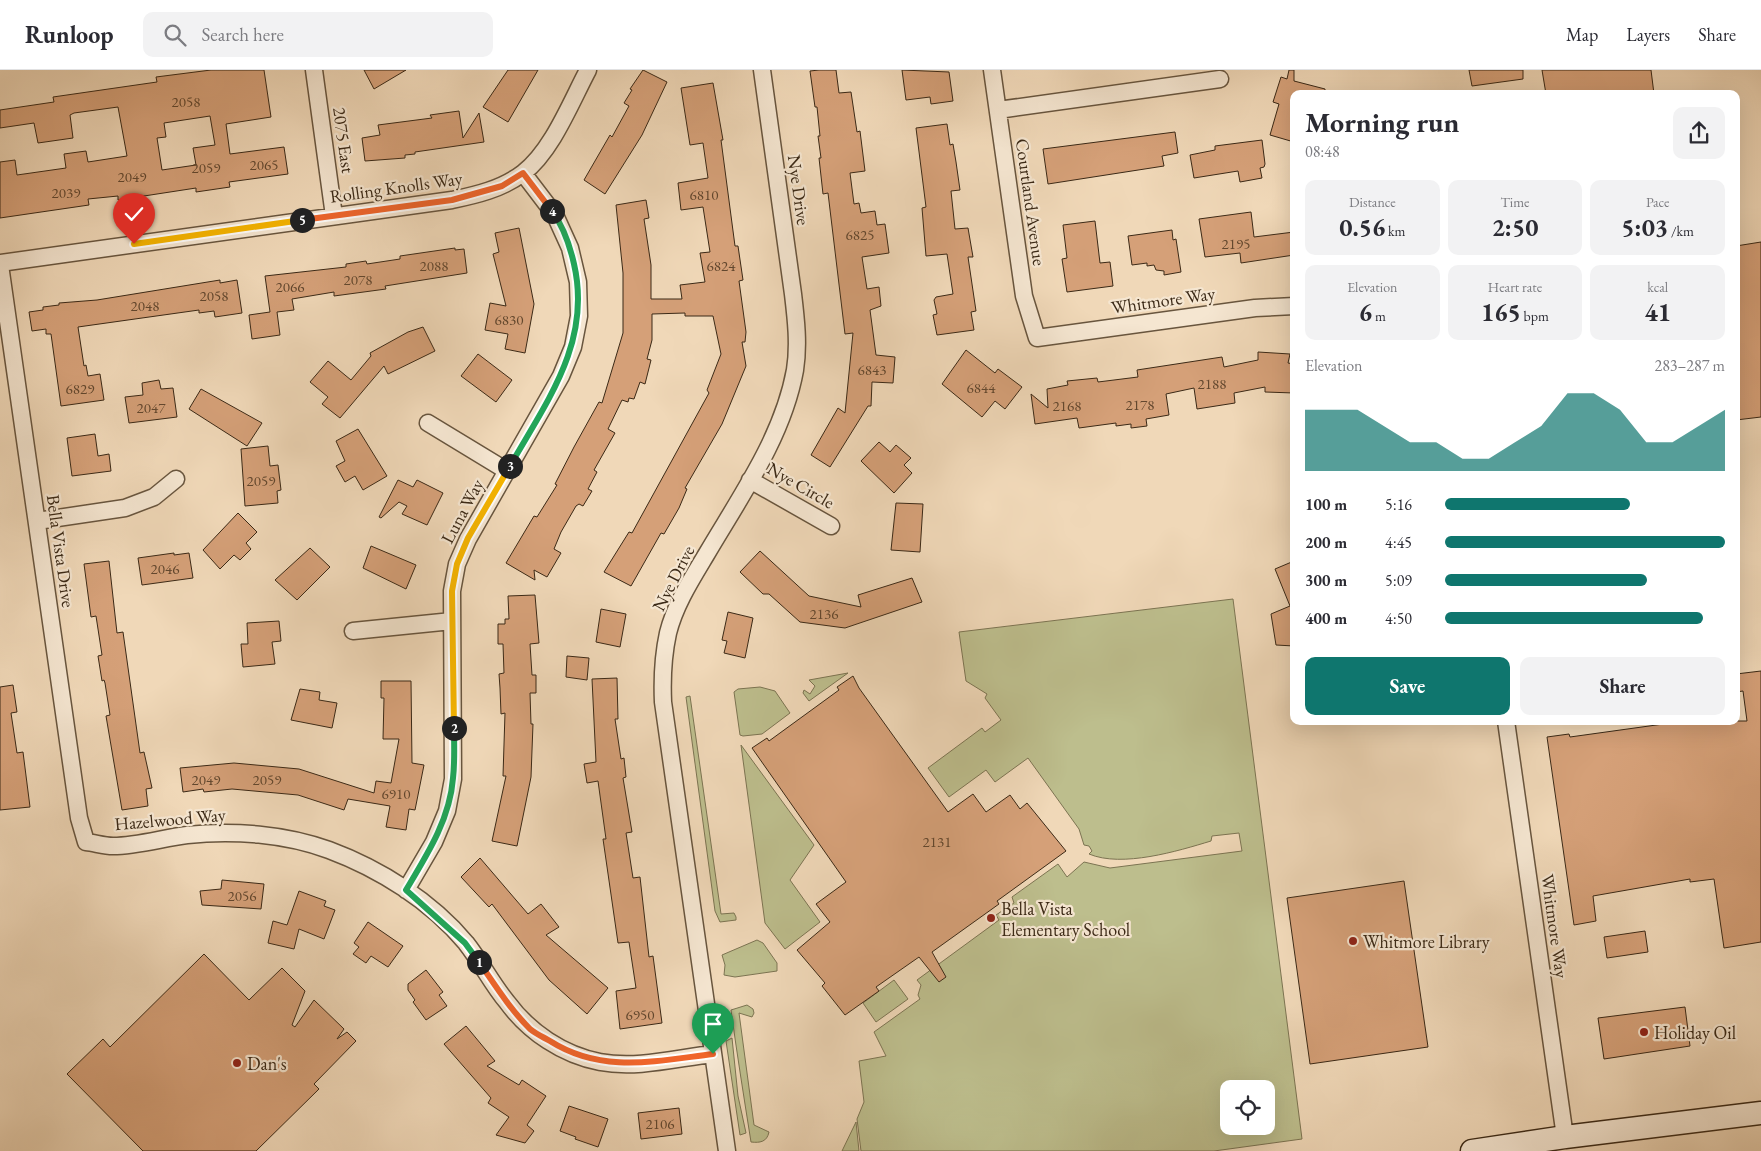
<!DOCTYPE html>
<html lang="en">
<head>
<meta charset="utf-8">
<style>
	body { margin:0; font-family:"EB Garamond",serif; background:#f2f2f3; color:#2b2b33; height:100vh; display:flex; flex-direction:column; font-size:19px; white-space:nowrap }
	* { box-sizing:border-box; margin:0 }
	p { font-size:16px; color:#7c7c81 }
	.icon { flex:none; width:28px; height:28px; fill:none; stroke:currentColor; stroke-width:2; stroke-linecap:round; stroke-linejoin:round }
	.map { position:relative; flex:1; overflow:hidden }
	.drawer { position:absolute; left:1290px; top:20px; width:450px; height:635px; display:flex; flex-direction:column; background:#fff; border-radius:10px; box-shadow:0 5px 20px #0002 }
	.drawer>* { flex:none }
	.fabs { position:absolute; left:1220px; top:1010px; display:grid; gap:10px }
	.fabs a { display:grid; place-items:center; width:55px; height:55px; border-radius:10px; background:#fff; box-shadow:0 5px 20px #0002; font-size:25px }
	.pin { position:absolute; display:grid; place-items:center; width:42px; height:42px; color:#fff; margin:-51px -21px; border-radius:50% 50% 50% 0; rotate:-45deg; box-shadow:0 0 5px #0007 }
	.pin .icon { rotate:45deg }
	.km { position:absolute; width:25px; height:25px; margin:-12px; border-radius:50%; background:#222; color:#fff; font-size:14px; line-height:25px; text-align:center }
	.round { display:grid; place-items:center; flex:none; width:52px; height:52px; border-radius:10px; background:#f2f2f3 }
	.head { display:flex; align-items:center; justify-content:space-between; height:85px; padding:0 15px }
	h1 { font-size:28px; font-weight:700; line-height:38px }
	.metrics { display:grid; grid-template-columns:repeat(3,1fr); gap:8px; height:85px; padding:5px 15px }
	.metrics div { display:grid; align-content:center; border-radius:10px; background:#f2f2f3; text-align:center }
	.metrics b { font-size:25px; font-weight:700 }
	.metrics small { font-size:14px; font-weight:400 }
	.metrics p { font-size:14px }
	.chart { height:140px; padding:10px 15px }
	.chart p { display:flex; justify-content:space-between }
	.chart svg { width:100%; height:90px; margin-top:5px; fill:#0f766e; opacity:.7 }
	.cta { display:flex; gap:10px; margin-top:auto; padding:10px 15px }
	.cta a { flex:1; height:58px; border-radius:10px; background:#0f766e; color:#fff; font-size:20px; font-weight:700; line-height:58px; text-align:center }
	.cta a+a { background:#f2f2f3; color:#2b2b33 }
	ul { padding:0 15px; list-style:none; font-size:16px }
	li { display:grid; grid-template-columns:80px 60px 1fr; align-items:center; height:38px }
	li i { height:12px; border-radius:6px; background:#0f766e }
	header { display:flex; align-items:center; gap:30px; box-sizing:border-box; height:70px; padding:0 25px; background:#fff; border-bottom:1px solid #e1e1e2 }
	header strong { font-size:24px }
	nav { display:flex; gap:28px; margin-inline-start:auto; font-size:18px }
	.search { width:350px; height:45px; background:#f2f2f3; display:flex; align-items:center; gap:12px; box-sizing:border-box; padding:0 18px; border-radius:10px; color:#7c7c81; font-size:19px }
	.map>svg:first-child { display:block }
	.green { fill:#bdbe8d; stroke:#7c7452; fill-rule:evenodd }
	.building { fill:#d5a078; stroke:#3b2916; fill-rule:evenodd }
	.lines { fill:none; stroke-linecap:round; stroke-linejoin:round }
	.minor-casing { stroke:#68553e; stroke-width:19 }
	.secondary-casing { stroke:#3b2916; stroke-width:25 }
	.minor { stroke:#f5e6d1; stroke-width:16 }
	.secondary { stroke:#f5e6d1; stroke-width:22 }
	.split-1-casing { stroke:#fff; stroke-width:10 }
	.split-2-casing { stroke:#fff; stroke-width:10 }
	.split-3-casing { stroke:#fff; stroke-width:10 }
	.split-4-casing { stroke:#fff; stroke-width:10 }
	.split-5-casing { stroke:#fff; stroke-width:10 }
	.split-6-casing { stroke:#fff; stroke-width:10 }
	.split-1 { stroke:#f0652b; stroke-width:6 }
	.split-2 { stroke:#22a559; stroke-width:6 }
	.split-3 { stroke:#f5b400; stroke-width:6 }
	.split-4 { stroke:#22a559; stroke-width:6 }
	.split-5 { stroke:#f0652b; stroke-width:6 }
	.split-6 { stroke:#f5b400; stroke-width:6 }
	.poi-dot { fill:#8f2418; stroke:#f5e6d1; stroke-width:2 }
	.labels { text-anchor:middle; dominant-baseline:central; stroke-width:4.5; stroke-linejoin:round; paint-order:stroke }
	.number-label { font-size:15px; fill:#62472e }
	.street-label { font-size:18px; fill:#3b2916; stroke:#f5e6d1 }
	.poi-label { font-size:18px; fill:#3b2916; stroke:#f5e6d1; text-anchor:start }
</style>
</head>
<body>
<header>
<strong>Runloop</strong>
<div class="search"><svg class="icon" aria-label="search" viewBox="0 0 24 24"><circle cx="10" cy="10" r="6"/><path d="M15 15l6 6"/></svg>Search here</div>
<nav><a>Map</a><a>Layers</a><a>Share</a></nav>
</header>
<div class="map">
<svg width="1761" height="1081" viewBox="0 0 1761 1081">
	<rect width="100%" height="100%" fill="#f0d8b8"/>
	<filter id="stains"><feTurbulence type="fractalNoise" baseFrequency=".004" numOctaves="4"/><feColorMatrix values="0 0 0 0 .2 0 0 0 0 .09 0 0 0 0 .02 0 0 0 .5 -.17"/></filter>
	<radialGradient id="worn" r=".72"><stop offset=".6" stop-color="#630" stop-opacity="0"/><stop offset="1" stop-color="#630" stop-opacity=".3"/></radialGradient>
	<path class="green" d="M1233,529L1302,1069L1214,1081H861L857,1049L864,1032L859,991L886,986L874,962L920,929L918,925L921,915L917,910L999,850L996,845L1014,833L1012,827L1058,794L1067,807L1084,792L1110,798L1242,781L1239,763L1212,766L1211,771C1178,781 1122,798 1089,784L1092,781L1089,776L1084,775L1079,759L1028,688L995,712L986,700L949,727L928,698L982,658L985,662L1001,650L985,628L987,624L966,611L959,562ZM1229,1019H1266V1056H1229Z
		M848,603L809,631L803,623L804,620L810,624L815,616L809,610Z
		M760,617L775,621L790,643L762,664L743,666L740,665L734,622L738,619Z
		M690,626L721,844L734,843L736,847V850L720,852L715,841L686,627Z
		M741,675L814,775L790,810L820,852L785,879L765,853Z
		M757,870L763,873L777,893V901L735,907L724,905L725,895L722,885Z
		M894,910L908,929L876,952L863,933Z
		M747,935L753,939L754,943L752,947L739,943L754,1055L769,1062C767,1072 760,1073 751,1072C744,1028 737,984 731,940Z
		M732,968L738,1026L746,1063L740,1065L726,971Z
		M856,1052L859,1081H842Z"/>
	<path class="building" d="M211,0H264L271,47L226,54L230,84L284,77L288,104L229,112L230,117L196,122V118L118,130V126L88,129L89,135L0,148V92L15,90L17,105L66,98L64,84L86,81L88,92L127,86L118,37L74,43L70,45L73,68L38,73L34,53L0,58V40L54,32L53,27L157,12L156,7ZM210,46L215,75L193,78L196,95L162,100L157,68L166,67L164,53Z
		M364,0H406L374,19Z
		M508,0H538L508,52L483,37Z
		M643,0L667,12L642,65L605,124L584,110L610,65L612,67L629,36L624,33L632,20L630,19Z
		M819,0H836L839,23L851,22L857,62L860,61L865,101L850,103L854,134L859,133L861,143L875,141L877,155L885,154L889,183L862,187L867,219L879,217L881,236L870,240L876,285L895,287L893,313L872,312L871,336H868L830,397L811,385L838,338L845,343L853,263L845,264L828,123L823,124L819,88H821L818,66H820L817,37H815L810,1Z
		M902,0L949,2L953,31L931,34L930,27L906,30Z
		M1289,0H1294V11L1325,19V24H1294V72L1270,65L1279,34L1273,32L1281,7L1287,9Z
		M1469,0H1523V9L1472,16Z
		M1542,0H1651L1654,24H1546Z
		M713,13L723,70H721L735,176H738L743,210L739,211L746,262L745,272H742L746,296L722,354L685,418L687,419L679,438L664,464L661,463L631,516L604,502L629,462L632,463L709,323L707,320L721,284L713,246H685V243L652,244V270L647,289L651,290L645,314L640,312L634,329L629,328L628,332L622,330L608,359L615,363L594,400L597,402L588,419L592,421L583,436L579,434L576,436L561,462L554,479L561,483L547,507L534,500L535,510L506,493L534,446L537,447L557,415L555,414L574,377L599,332L602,333L623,263V203L616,135L646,130L649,148L644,149L651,195V229H682L680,215L705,212L700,183L710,182L703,137L681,140L678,113L708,108L703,73L690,75L681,18Z
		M459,41L463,68L479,43L484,72L415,82V84L405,85V88L365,91L362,68L380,65L378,55L432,48L430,45Z
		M947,54L950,75L953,74L956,92L960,120L951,121L955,159L968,158L973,187H968L976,241L971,242L974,260L937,265L933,245L937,244L934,230L936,227L953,224L947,184L926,186L922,138L926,137L916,58Z
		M1175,62L1178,83L1162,86L1164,96L1048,114L1043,79Z
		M1262,70L1265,94L1264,97L1260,98L1262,108L1240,112L1238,101L1194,108L1190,85L1215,80V76Z
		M1251,142L1254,167L1294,162V185L1241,193L1240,183L1205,187L1199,149Z
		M1095,151L1100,193L1110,192L1113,216L1067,222L1062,189L1067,188L1063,155Z
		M519,158L534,234L525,283L505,279L508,264L485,260L490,233L506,236L493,184L499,182L495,163Z
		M1172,160L1173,170L1176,169L1181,202L1164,205V201L1156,200L1154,195L1147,196V193L1132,195L1128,166Z
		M1761,172V347L1736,350V176Z
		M455,178V180L464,179L467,203L385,216L386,219L334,226V222L292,229L294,240L277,242L280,265L252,269L249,245L270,242L265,206L346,197V194L366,191L367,194L400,189V186Z
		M220,210V213L237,210L242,243L215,247L214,241L199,243V240L78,257L84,296L86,295L88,306L100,304L104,330L61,336L51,264H46V259L32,261L29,242L43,240V237L59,235V233L97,230Z
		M423,257L435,281L388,304L384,296L340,348L322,334L328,327L310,312L328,291L351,310L371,286L370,283L408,262Z
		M966,280L995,303L998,299L1022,317L1005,339L995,331L982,347L942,314Z
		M1258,282L1290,284L1288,293L1294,294V323L1265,322V317L1234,323L1235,333L1197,339L1194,318L1166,324L1169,345L1146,349L1147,356L1131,358V354L1116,356V353L1079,358L1077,348L1035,354L1031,324L1048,338L1047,319L1068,315L1067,311L1097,308L1098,312L1138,307L1137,300L1222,287L1224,297L1258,290Z
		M478,284L512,310L496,332L461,306Z
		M159,310L161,319L173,318L177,347L129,353L125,327L143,325L142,313Z
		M201,319L262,353L247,376L189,339Z
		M358,359L387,406L363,420L355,406L345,412L336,396L345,391L336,371Z
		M95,364L98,386L109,384L111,401L72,406L67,368Z
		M879,372L890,382L896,375L911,388L904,395L912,403L894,423L861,391Z
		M268,376L270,396L278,395L281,420L277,421L278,433L245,436L241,379Z
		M398,410L413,417L417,410L443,423L427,455L402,444L407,436L399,432L381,448L379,447Z
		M896,433L923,434L920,482L891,480Z
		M238,443L257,462L246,473L251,479L240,490L234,485L220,499L203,480Z
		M371,476L416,495L406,519L363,498Z
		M310,478L330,497L297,530L275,510Z
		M760,481L809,526L861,537L858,525L912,508L922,532L845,558L800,552L769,524H763L740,502Z
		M174,483V485L189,483L193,508L142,515L138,488Z
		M109,491L117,563L123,562L140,683L144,682L152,718L146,719L148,736L122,740L106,646L110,645L105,613L104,610L102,611L98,586L102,585L96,546L91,547L84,494Z
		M1294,491V576L1276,575L1271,544L1290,536L1275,499Z
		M535,525L539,573L530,574L532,605H536V623H530L531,654H533L531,707L517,776L492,771L506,706H503L505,643L501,644L500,618L499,604L504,603L503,574H498V554H505V549H509L508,526Z
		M601,539L626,544L620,577L596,572Z
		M728,542L753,548L745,588L724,583L727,571L722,570Z
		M279,551L281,571L272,572L275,594L243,597L241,574H248L247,553Z
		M567,586L589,588L587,610L566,607Z
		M1761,601V872L1724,878L1714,809L1690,812V809L1593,826L1596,851L1574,855L1547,667L1569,664L1570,667L1685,651H1747L1743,621L1736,622V604Z
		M853,606L859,618L948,742L973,724L986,742L1010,725L1020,739L1027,733L1066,781L997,831L999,834L932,882L946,907L939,912L919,887L876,917L879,921L845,945L822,916L825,913L797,880L830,852L816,834L846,812L752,678L767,668L769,671L839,620L837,617Z
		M617,608L618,649H615L621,689L624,688L626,707L623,708L632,762L626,763L633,808L640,807L649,887L653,886L662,953L620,959L616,921L636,918L629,872L618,873L603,769H606L598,711L587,713L584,694L596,692L592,609Z
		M381,611H411L412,693L424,695L415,740L409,739L406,760L386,757L390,736L348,729L344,740L298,725L232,719L204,722L203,719L183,722L180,698L234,693L299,699L374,723L376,711L391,713L399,669H383L384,628H381Z
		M13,615L17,642L11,643L17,683L23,682L30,737L0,740V617Z
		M300,619L320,622L319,630L337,633L332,658L291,650Z
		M480,788L528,844L541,834L559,857L546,865L608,918L587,944L549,910L492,834L489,837L461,807Z
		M222,810L264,814L261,839L202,835L200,821L221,819Z
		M1404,811L1428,977L1310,994L1287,828Z
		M299,821L326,831L324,836L335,840L324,869L299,859L294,879L268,873L273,851L287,855Z
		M368,852L403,876L388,897L371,886L366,893L353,884L359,877L354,873Z
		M1645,861L1648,882L1607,888L1604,867Z
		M204,884L249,930L282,898L305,921L292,955L295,957L314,930L344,959L337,969L347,962L356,971L314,1014L319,1019L256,1081H143L67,1004L103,969L110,977Z
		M426,900L443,922L439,925L447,936L426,950L413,932L415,930L408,920V914Z
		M1685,937L1690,976L1604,989L1598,948Z
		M466,956L495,991L487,996L519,1015L522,1010L546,1026L527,1055L534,1061L525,1073L496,1065L509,1047L488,1033L491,1028L444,974Z
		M569,1036L608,1049L598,1077L575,1069L576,1067L560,1061Z
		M679,1038L682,1064L641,1069L638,1043Z"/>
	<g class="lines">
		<defs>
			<path id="minor" d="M314,0L334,146
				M992,0L1024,226L1037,268L1255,238L1294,236
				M998,40L1220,9
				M0,193L452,130C476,125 502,119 523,103C552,81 571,32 588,0
				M0,195L79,748L86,772C95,773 104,776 113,776C137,776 163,768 187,765C234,760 285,764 329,780C380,799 431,831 466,873C481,892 492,914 507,932C529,962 563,985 600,992C637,999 677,988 713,984
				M428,353L507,401
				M750,410L831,456
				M37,451L125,438L154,427L176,409
				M353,561L452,551
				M1506,651L1565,1067
				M406,820L434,772L447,741L453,709L452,521L457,494L468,469L561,306L573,277L579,246L578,212L570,178L555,145L523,103
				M727,1081L663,632C662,609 663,586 668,563C675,535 691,510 706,485C740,427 783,367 795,300C799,275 796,249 793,224L762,0"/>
			<path id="secondary" d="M1472,1081L1565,1067L1761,1043"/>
		</defs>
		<use href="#minor" class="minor-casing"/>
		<use href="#secondary" class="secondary-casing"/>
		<use href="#minor" class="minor"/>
		<use href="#secondary" class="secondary"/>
	</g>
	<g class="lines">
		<defs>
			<path id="split-1" d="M479,892C495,915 510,939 530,959C536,964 543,967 550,971C602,1004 655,991 713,984"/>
			<path id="split-2" d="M454,658C454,674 455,691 453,708C450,749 427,785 406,820L465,873L479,892"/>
			<path id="split-3" d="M454,658L452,521L457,494L468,468L510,396"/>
			<path id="split-4" d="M510,396C547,331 592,272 574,194C570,176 563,156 552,141"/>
			<path id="split-5" d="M302,150L452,130L502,116L523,103L552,141"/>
			<path id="split-6" d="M134,174L302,150"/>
		</defs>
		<use href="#split-1" class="split-1-casing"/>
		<use href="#split-2" class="split-2-casing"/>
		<use href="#split-3" class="split-3-casing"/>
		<use href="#split-4" class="split-4-casing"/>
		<use href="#split-5" class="split-5-casing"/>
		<use href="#split-6" class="split-6-casing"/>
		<use href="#split-1" class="split-1"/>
		<use href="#split-2" class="split-2"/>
		<use href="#split-3" class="split-3"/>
		<use href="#split-4" class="split-4"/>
		<use href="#split-5" class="split-5"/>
		<use href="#split-6" class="split-6"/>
	</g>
	<g class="poi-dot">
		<circle cx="991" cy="848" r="5"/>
		<circle cx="1353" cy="871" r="5"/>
		<circle cx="1644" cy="962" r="5"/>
		<circle cx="237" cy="993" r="5"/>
	</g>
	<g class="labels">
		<g class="number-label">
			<text x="186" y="31">2058</text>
			<text x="264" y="94">2065</text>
			<text x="206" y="97">2059</text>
			<text x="132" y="106">2049</text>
			<text x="66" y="122">2039</text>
			<text x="704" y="124">6810</text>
			<text x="860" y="164">6825</text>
			<text x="1236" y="173">2195</text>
			<text x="434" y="195">2088</text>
			<text x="721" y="195">6824</text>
			<text x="358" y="209">2078</text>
			<text x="290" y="216">2066</text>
			<text x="214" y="225">2058</text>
			<text x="145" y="235">2048</text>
			<text x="509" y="249">6830</text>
			<text x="872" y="299">6843</text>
			<text x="1212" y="313">2188</text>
			<text x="981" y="317">6844</text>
			<text x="80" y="318">6829</text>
			<text x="1140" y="334">2178</text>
			<text x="1067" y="335">2168</text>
			<text x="151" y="337">2047</text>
			<text x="261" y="410">2059</text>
			<text x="165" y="498">2046</text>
			<text x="824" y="543">2136</text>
			<text x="206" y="709">2049</text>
			<text x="267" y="709">2059</text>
			<text x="396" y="723">6910</text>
			<text x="937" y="771">2131</text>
			<text x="242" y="825">2056</text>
			<text x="640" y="944">6950</text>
			<text x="660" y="1053">2106</text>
		</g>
		<g class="street-label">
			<text transform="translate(344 70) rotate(82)">2075 East</text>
			<text transform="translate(396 117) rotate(-8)">Rolling Knolls Way</text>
			<text transform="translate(799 120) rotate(82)">Nye Drive</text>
			<text transform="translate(1031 132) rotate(82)">Courtland Avenue</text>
			<text transform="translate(1163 230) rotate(-8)">Whitmore Way</text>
			<text transform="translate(801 415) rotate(30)">Nye Circle</text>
			<text transform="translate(462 441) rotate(-62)">Luna Way</text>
			<text transform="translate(61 481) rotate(82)">Bella Vista Drive</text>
			<text transform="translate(673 508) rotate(-63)">Nye Drive</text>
			<text transform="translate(170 749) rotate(-5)">Hazelwood Way</text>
			<text transform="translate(1555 856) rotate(82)">Whitmore Way</text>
		</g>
		<g class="poi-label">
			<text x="1001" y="838">Bella Vista<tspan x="1001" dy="21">Elementary School</tspan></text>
			<text x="1363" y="871">Whitmore Library</text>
			<text x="1654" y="962">Holiday Oil</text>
			<text x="247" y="993">Dan's</text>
		</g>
	</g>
	<rect width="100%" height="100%" filter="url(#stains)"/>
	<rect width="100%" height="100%" fill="url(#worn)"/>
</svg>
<div class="fabs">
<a><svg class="icon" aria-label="locate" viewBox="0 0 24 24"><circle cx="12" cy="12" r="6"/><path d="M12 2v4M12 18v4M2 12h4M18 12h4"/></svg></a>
</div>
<div class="pin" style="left:713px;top:984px;background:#1e9e55"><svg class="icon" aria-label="arrive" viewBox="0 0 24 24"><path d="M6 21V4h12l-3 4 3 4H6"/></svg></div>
<div class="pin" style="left:134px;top:174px;background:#d93025"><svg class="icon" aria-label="check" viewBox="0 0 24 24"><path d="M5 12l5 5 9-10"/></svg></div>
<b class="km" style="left:479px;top:892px">1</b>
<b class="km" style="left:454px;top:658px">2</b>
<b class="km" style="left:510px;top:396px">3</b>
<b class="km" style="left:552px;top:141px">4</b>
<b class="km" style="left:302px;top:150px">5</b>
<section class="drawer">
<div class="head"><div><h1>Morning run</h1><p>08:48</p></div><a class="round"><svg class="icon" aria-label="share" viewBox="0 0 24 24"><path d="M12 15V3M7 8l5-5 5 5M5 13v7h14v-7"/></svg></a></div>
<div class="metrics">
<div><p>Distance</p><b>0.56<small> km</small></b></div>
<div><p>Time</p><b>2:50</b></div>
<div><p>Pace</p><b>5:03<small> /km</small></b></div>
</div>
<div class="metrics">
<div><p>Elevation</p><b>6<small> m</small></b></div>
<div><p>Heart rate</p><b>165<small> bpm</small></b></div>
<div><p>kcal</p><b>41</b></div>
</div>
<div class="chart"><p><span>Elevation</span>283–287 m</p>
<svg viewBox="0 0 160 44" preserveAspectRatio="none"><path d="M0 44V14L10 14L20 14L30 22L40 30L50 30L60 38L70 38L80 30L90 22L100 6L110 6L120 14L130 30L140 30L150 22L160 14V44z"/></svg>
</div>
<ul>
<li><b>100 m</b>5:16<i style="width:66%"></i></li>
<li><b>200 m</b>4:45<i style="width:100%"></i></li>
<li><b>300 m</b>5:09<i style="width:72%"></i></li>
<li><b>400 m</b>4:50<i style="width:92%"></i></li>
</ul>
<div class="cta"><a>Save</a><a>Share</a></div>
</section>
</div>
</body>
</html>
